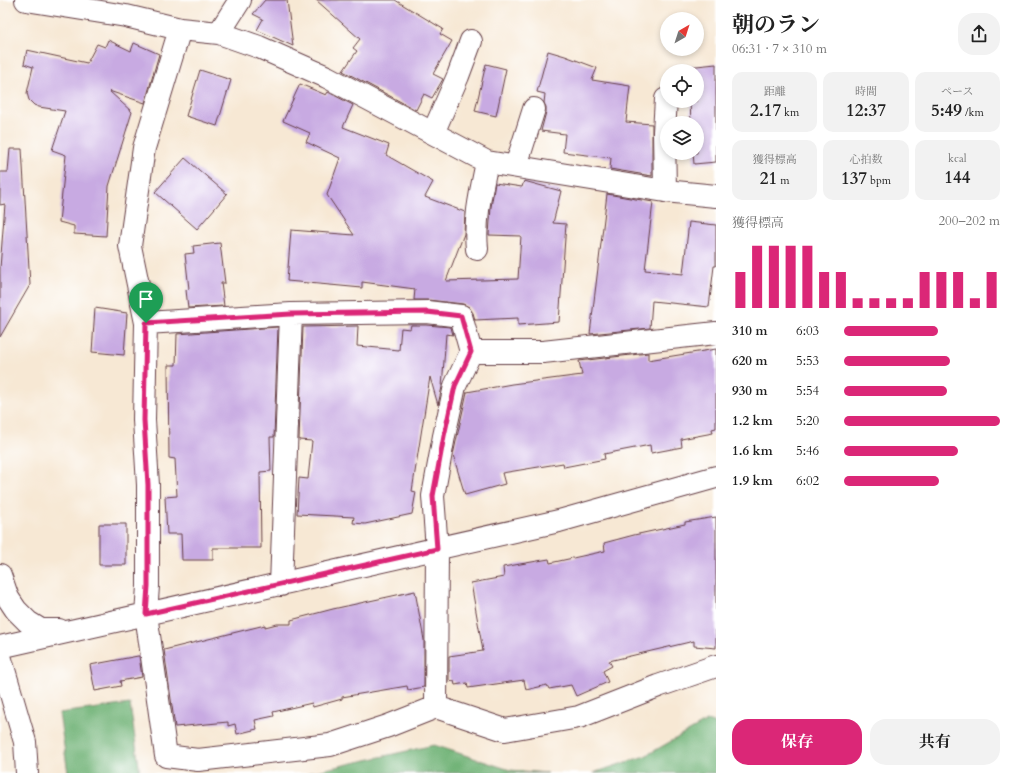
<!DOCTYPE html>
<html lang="ja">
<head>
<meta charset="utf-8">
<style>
	body { margin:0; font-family:Cardo,"Noto Serif JP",serif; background:#f2f2f2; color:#222; height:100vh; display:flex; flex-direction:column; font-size:15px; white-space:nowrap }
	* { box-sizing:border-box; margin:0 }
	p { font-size:13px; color:#767676 }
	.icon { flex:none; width:22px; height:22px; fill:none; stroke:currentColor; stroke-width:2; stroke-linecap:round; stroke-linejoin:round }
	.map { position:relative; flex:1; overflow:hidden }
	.drawer { display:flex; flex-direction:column; background:#fff; width:300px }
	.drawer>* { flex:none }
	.needle { width:26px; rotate:39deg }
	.controls { position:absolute; left:660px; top:12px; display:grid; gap:8px }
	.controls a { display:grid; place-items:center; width:44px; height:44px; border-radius:50%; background:#fff; box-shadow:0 2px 6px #0003; font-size:20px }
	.pin { position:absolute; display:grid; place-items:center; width:34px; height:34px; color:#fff; margin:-41px -17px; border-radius:50% 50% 50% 0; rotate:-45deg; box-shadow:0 0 4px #0007 }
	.pin .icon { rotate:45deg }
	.round { display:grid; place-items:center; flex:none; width:42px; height:42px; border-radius:16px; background:#f2f2f2 }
	.head { display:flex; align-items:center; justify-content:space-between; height:68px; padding:0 16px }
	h1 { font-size:22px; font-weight:700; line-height:30px }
	.metrics { display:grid; grid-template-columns:repeat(3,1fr); gap:6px; height:68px; padding:4px 16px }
	.metrics div { display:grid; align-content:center; border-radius:10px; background:#f2f2f2; text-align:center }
	.metrics b { font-size:17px; font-weight:700 }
	.metrics small { font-size:11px; font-weight:400 }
	.metrics p { font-size:11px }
	.chart { height:112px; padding:8px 16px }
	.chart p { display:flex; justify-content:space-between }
	.chart svg { width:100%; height:72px; margin-top:4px; stroke:#db2777; stroke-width:6 }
	.action { display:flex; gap:8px; margin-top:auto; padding:8px 16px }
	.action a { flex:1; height:46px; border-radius:16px; background:#db2777; color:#fff; font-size:16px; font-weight:700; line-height:46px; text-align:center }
	.action a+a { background:#f2f2f2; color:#222 }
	ul { padding:0 16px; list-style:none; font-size:13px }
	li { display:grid; grid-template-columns:64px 48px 1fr; align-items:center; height:30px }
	li i { height:10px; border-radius:5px; background:#db2777 }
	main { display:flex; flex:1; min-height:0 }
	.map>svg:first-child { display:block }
	.forest { fill:#72b478; stroke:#5e6a52 }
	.building { fill:#c8aae2 }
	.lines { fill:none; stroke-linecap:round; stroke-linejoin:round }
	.minor-casing { stroke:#643d44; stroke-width:24 }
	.minor { stroke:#fff; stroke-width:22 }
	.route-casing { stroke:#fff; stroke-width:8 }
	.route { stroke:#db2777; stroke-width:5 }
</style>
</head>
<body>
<main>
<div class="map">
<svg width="716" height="773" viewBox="0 0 716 773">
	<rect width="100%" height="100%" fill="#fff"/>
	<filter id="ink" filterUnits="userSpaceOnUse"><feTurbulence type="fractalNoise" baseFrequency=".025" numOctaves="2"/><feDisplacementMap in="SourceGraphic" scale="8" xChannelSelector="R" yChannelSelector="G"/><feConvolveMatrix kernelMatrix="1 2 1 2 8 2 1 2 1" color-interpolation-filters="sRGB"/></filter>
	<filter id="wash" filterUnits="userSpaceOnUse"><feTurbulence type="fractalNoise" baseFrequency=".012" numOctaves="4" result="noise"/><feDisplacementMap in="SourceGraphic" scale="16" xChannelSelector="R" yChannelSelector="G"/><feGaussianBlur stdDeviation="0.9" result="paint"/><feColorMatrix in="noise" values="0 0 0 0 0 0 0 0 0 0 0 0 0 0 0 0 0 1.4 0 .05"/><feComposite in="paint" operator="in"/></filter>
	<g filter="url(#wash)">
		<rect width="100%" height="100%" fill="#f7e8d4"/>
		<path class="forest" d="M130,704L140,773H68L59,713Z
			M707,721L716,724V773H593L645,756Z
			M434,745L510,770L547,773H308Z"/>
		<g id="blocks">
			<path class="building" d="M265,0H287L293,46L257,30L263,19L253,14Z
				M316,0H395L443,29L440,34L452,41L433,74L443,79L432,98L424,94L416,110L343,71L357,51L353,48L360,39Z
				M108,40L131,51L134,43L159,54L145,103L109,91L132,112L109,186L106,236L74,234V226L59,222L66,155L52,150L65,111L39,107L34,105L29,100L27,93L33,67L24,64L27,50L87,63L97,44L105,47Z
				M548,51L565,56L597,68L592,80L630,86L626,122L652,124V176L610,169L611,158L563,152L565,134L541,131L546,112V107L544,103L545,94L537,92Z
				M486,64L506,69L496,116L475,111Z
				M716,64V162L694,164L693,153H697V123H691L690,101H697V71H687V67Z
				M200,70L231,80L217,126L186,116Z
				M300,84L326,95L328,92L353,105L343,127L389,145L386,155L433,182L425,197L465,212L464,234L446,281L518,279L521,236L489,235L491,207L495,183L522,187L524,181L561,191L553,223L566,224L559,322L518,325V318L475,320L473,313L469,307L463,304L428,300H414L415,289L362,282V288L287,281L291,230L354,235L327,195L340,158L306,142L310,133L283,121Z
				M10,149H22L30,285L0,337V268L5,204L0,205V172H8Z
				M185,158L227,194L197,229L155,192Z
				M607,194L653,202L645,270L683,274L689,222L716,225V266H714L709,307L652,301L650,328L590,334Z
				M220,243L225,283H221L224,306L188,308L186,290L189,289L185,254L194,253L193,246Z
				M95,308L127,313L124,355L92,352Z
				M411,325H426L451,327L453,335L446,334L442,387L438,405L430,377L412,491L416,492L412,514L365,524L353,523L354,517L297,514L299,478L308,479L312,441L299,440L303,327L358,326L357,346L399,350L401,328L410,329Z
				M278,327L274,437H270L271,471L260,472L261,548H213V560H182L181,534H167L165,497L177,496L175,459L169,458L168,365H176L177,334Z
				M716,349V428L712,429L713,433L681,439L682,447L651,453L650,445L604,454L605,459L564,467L563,463L502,473L505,484L465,495L453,455L467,392L512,384L582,375L579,361L648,353V360Z
				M716,517V648L694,646V641L609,661L612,666L603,671L608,682L576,696L571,685L549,689L547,685L526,690L524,680L468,688L467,683L455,685L454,681L449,682V656L483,651L471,583L504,577L503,567L549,559L550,563L605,551L604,543L634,535L685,524V522Z
				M99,524H126V565H99Z
				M415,591L424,640V687L408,690L407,686L342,697V699L313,707L312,703L273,712L274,716L255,720L257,729L237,734L235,724L228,726V722L175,727L164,650L265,625V627L277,624H291V620L333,609Z
				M138,656H139L142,677L120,681L121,686L95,691L90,665Z"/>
		</g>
	</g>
	<g filter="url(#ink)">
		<use href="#blocks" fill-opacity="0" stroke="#643d44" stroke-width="1"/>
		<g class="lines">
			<defs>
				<path id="minor" d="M26,0L126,16L180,29L219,33L259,47L327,77L487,162L665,191L716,196
					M180,29L144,148L130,246L146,323L144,420L148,485V586L146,614L166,756L198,760L330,745L388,726L436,707L505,730L579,717L658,686L716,666
					M219,33L240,0
					M433,133L458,76L471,41
					M516,166L534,109
					M665,191L664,132L666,99
					M477,249C474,220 481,191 487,162
					M146,323L291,314L427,312L461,316L471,352H543L716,333
					M0,575L8,598L16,610L28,622L41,630H59
					M281,585L291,314
					M0,647L559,521L716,477
					M0,656L25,742L27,773
					M436,707L437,549L433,496L444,436L455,386L471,352"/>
			</defs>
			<use href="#minor" class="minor-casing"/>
			<use href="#minor" class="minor"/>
		</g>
	</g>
	<g class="lines" filter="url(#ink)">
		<defs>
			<path id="route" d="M427,312L461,316L471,352L455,386L444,436L433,496L437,549L146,614L148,586V485L144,420L146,323L291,314Z"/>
		</defs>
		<use href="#route" class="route-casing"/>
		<use href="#route" class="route"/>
	</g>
</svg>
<div class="controls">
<a><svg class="needle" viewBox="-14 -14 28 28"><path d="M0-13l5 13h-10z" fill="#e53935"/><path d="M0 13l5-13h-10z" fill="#767676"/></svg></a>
<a><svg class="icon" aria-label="locate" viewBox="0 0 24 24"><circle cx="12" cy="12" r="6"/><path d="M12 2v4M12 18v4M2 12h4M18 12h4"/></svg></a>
<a><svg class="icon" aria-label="layers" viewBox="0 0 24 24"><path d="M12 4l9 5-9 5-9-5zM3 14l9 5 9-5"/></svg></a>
</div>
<div class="pin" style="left:146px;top:323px;background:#1e9e55"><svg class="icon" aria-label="arrive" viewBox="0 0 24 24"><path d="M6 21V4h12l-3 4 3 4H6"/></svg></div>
</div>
<section class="drawer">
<div class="head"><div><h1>朝のラン</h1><p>06:31 · 7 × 310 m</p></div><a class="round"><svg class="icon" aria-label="share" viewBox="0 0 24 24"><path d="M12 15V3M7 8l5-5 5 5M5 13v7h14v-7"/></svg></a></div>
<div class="metrics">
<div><p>距離</p><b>2.17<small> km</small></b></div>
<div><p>時間</p><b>12:37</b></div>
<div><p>ペース</p><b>5:49<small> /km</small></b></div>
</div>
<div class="metrics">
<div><p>獲得標高</p><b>21<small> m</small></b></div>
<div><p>心拍数</p><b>137<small> bpm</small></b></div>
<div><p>kcal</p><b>144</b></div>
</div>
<div class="chart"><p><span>獲得標高</span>200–202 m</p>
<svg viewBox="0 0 160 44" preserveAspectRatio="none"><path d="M5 44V22M15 44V6M25 44V6M35 44V6M45 44V6M55 44V22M65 44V22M75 44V38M85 44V38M95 44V38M105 44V38M115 44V22M125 44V22M135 44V22M145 44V38M155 44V22"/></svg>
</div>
<ul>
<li><b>310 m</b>6:03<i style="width:60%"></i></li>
<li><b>620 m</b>5:53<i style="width:68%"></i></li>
<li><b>930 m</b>5:54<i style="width:66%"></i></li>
<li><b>1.2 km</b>5:20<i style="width:100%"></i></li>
<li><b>1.6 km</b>5:46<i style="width:73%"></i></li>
<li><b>1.9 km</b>6:02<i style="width:61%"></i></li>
</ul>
<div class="action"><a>保存</a><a>共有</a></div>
</section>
</main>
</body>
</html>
